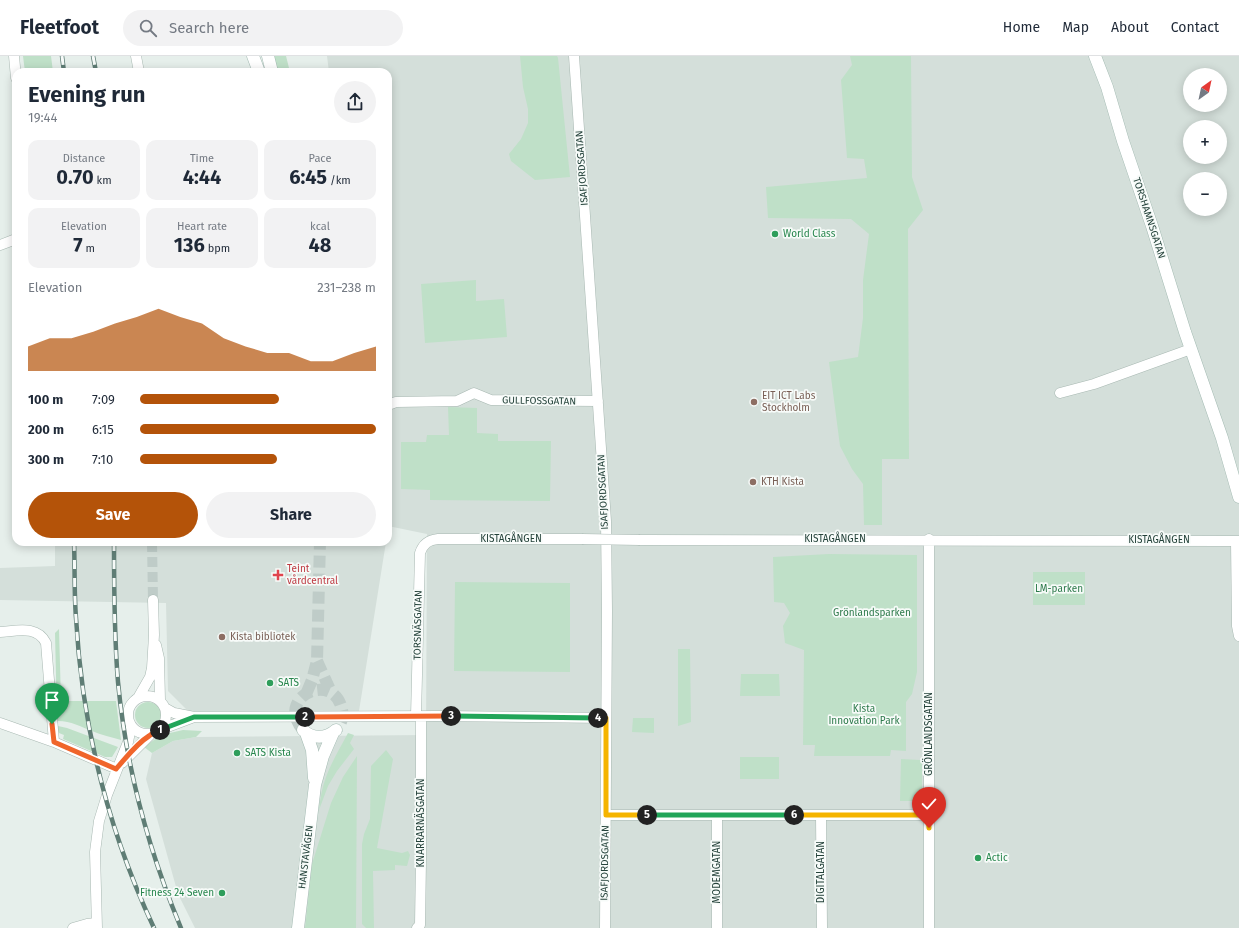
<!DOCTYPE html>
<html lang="en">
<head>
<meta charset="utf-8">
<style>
	body { margin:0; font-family:"Fira Sans",sans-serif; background:#f2f2f3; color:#1f2937; height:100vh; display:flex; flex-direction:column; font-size:15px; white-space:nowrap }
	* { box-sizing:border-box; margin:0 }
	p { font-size:13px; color:#747a83 }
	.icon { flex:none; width:22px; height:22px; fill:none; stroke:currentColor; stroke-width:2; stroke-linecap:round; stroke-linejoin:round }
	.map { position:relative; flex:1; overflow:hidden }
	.sheet { position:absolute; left:12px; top:12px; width:380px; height:478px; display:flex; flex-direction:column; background:#fff; border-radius:12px; box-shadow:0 2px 10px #0003 }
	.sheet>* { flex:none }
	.needle { width:26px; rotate:33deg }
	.controls { position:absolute; left:1183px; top:12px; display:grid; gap:8px }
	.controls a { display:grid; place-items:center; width:44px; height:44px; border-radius:50%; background:#fff; box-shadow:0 2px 10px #0003; font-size:20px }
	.pin { position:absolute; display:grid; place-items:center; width:34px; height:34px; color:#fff; margin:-41px -17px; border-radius:50% 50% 50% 0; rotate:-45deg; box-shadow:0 0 4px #0007 }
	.pin .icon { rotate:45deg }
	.km { position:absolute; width:20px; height:20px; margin:-10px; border-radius:50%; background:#222; color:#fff; font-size:11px; line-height:20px; text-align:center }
	.round { display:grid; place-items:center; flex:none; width:42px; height:42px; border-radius:21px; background:#f2f2f3 }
	.head { display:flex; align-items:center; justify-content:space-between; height:68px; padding:0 16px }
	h1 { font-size:22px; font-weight:700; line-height:30px }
	.stats { display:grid; grid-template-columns:repeat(3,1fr); gap:6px; height:68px; padding:4px 16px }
	.stats div { display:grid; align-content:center; border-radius:10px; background:#f2f2f3; text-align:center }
	.stats b { font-size:20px; font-weight:700 }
	.stats small { font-size:11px; font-weight:400 }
	.stats p { font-size:11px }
	.chart { height:112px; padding:8px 16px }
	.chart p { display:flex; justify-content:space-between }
	.chart svg { width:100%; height:72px; margin-top:4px; fill:#b45309; opacity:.7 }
	.cta { display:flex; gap:8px; margin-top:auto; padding:8px 16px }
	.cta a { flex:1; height:46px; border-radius:24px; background:#b45309; color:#fff; font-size:16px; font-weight:700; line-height:46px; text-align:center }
	.cta a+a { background:#f2f2f3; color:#1f2937 }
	ul { padding:0 16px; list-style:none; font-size:13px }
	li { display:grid; grid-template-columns:64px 48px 1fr; align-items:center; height:30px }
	li i { height:10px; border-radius:5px; background:#b45309 }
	header { display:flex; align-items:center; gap:24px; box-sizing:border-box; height:56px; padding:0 20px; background:#fff; border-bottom:1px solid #e0e1e3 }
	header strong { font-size:19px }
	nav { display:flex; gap:22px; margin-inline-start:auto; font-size:14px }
	.search { width:280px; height:36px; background:#f2f2f3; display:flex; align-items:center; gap:10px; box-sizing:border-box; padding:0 14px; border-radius:22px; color:#747a83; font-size:15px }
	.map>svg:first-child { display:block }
	.built { fill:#d4dfda; fill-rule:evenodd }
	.green { fill:#bfe0c8 }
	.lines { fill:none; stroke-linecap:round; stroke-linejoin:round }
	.street-tunnel { stroke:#bfccc8; stroke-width:10; stroke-dasharray:10 5; stroke-linecap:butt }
	.secondary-tunnel { stroke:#bfccc8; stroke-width:12; stroke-dasharray:12 6; stroke-linecap:butt }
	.street-casing { stroke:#a8b8b2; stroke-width:11 }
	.secondary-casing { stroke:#a4bbb3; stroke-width:13 }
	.street { stroke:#fff; stroke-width:10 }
	.secondary { stroke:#fff; stroke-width:12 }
	.rail-casing { stroke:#5f7d75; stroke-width:4.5 }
	.rail { stroke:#f7fbf9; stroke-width:3; stroke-dasharray:9; stroke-linecap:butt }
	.street-bridge-casing { stroke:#a8b8b2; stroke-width:11; stroke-linecap:butt }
	.street-bridge { stroke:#fff; stroke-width:10 }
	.split-1-casing { stroke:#fff; stroke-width:8 }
	.split-2-casing { stroke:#fff; stroke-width:8 }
	.split-3-casing { stroke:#fff; stroke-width:8 }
	.split-4-casing { stroke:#fff; stroke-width:8 }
	.split-5-casing { stroke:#fff; stroke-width:8 }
	.split-6-casing { stroke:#fff; stroke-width:8 }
	.split-7-casing { stroke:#fff; stroke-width:8 }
	.split-1 { stroke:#f0652b; stroke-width:5 }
	.split-2 { stroke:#22a559; stroke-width:5 }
	.split-3 { stroke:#f0652b; stroke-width:5 }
	.split-4 { stroke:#22a559; stroke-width:5 }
	.split-5 { stroke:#f5b400; stroke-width:5 }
	.split-6 { stroke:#22a559; stroke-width:5 }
	.split-7 { stroke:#f5b400; stroke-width:5 }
	.leisure-dot { fill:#2e9e5b; stroke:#f7fbf9; stroke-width:1.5 }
	.education-dot { fill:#8d6e63; stroke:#f7fbf9; stroke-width:1.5 }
	.health-dot { fill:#e0444e; stroke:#f7fbf9; stroke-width:1.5 }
	.labels { text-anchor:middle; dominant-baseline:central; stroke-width:3.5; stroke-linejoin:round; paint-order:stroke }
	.street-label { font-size:10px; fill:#24423a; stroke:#f7fbf9 }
	.leisure-label { font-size:10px; fill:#27864d; stroke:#f7fbf9; text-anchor:start }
	.education-label { font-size:10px; fill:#785e54; stroke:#f7fbf9; text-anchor:start }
	.health-label { font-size:10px; fill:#be3a42; stroke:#f7fbf9; text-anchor:start }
	.park-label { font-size:10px; fill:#2d7a4b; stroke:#f7fbf9 }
</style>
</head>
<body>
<header>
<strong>Fleetfoot</strong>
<div class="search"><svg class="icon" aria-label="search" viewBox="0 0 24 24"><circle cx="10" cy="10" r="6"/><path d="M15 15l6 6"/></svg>Search here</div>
<nav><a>Home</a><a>Map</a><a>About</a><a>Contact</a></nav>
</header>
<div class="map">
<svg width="1239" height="872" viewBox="0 0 1239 872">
	<rect width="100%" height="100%" fill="#e6efeb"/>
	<path class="built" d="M327,0H1239V872H195L178,838L146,723L152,697L173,685L196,681L426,679L427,478L388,470V16H329ZM1190,19H1220V49H1190ZM1190,71H1220V101H1190ZM1190,123H1220V153H1190Z
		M55,486H386L359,655H188L168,635L166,547L0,544V512L55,510Z"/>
	<path class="green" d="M23,0H51L53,16H25Z
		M272,0H286L290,16H278Z
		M520,0H557L558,2L570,121L535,124L511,105L509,98L521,83L528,67V53L523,31Z
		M850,0H911L912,121L923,154L908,173L909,403H882V469H864L863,428L852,413L840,390L829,306L858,301L863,262V224L869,178L851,163L768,162L766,131L867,122L864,103L847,102L841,24L852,9Z
		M476,224V245L504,243L507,281L425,287L421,228Z
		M448,351L477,352V377L498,378V385H551L550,445L430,444V434L401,433V386H426L427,379H449Z
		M829,498L917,499V616L912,638L906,646V695L891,694L890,700H814L815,689H803L804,594L785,587L783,570L790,557L784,547L774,546L773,501Z
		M1033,516H1085V549H1033Z
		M455,526L570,527V616L454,615Z
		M59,573L61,645H116L121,684C112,681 101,679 92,675C81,671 71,665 58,665L57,664L55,577Z
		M678,593H690L691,666L678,670Z
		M741,618H779L780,640H740Z
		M135 659a13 13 0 1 1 26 0a13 13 0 1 1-26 0Z
		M633,662H654V677L632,676Z
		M58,670L67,672L118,691L112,701H105L63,683L64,679L59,677L57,674Z
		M183,674L202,675L196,681L173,685L152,697L144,691L161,679Z
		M348,677L354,679L350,687L354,693L337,715L328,730L319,754C322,721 333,705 348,677Z
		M386,694L393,703L377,792L402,797L408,795L410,799L407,810L395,809V814L373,815L374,872H366L362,868V788L364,778L370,763L371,710Z
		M357,700L356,872H305L312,808L331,747L343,721Z
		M740,701H779V723H740Z
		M901,703L920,704L922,705V745H900Z"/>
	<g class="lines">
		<path class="street-tunnel" d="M152,486L153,544"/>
		<path class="secondary-tunnel" d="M317,605L331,636
			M307,636L312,624L317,605L320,486
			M303,674C274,640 335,614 342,654C344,661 341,668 336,674"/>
		<defs>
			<path id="street" d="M14,0L16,22
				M136,0L139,16
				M574,0L606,465L607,555L605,872
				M0,189L16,183
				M1060,337L1094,328L1191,293
				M388,349L396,346L457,345L474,337L491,344L598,345
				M640,484L1239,485
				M1236,485L1237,570L1239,580
				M0,576C17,575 37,569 46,587L54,686
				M156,589L159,602L160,644
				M128 659a19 19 0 1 1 38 0a19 19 0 1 1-38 0Z
				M138,642L150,621L152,612L154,579L153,544
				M165,652L174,657L194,661L440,660L606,662
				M416,660L420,497C423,488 428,484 438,483H582
				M0,667L54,686L117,713
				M162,673L194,661
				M122,707L150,679
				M606,759H929
				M821,759L822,872
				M717,760V872
				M73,872L87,868L96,867
				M97,872L95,796L99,765L107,739L128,686L131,671
				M417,872L420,869L421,803V660
				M929,872V483"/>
			<path id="secondary" d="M253,0L259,16
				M268,0L272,16
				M1095,0L1107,31L1123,85L1152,170L1185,276L1222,382L1239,441
				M303,674C312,683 326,683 336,674
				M306,677L312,694L314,722
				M298,872L315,729L323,700L333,677"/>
		</defs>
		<use href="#street" class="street-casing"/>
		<use href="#secondary" class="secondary-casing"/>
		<use href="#street" class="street"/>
		<use href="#secondary" class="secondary"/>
		<defs>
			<path id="rail" d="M62,0L64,16
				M93,0L96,16
				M74,486C75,511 74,537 76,562C82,670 108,774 154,872
				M114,486C114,533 114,579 118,626C126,711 148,793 181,872"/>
		</defs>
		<use href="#rail" class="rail-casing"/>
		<use href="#rail" class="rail"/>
		<defs>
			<path id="street-bridge" d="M582,483L640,484"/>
		</defs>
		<use href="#street-bridge" class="street-bridge-casing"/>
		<use href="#street-bridge" class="street-bridge"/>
	</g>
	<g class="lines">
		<defs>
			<path id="split-1" d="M52,668L54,686L116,713C126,702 136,688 149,680C152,677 156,677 160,674"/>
			<path id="split-2" d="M160,674L194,661H305"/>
			<path id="split-3" d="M305,661L451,660"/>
			<path id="split-4" d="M451,660L598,662"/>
			<path id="split-5" d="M598,662H606V759H647"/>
			<path id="split-6" d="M647,759H794"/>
			<path id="split-7" d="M794,759H928L929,772"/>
		</defs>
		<use href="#split-1" class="split-1-casing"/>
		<use href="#split-2" class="split-2-casing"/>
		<use href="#split-3" class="split-3-casing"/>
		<use href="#split-4" class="split-4-casing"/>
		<use href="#split-5" class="split-5-casing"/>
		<use href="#split-6" class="split-6-casing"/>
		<use href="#split-7" class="split-7-casing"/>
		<use href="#split-1" class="split-1"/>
		<use href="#split-2" class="split-2"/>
		<use href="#split-3" class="split-3"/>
		<use href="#split-4" class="split-4"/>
		<use href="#split-5" class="split-5"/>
		<use href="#split-6" class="split-6"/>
		<use href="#split-7" class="split-7"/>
	</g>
	<g class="leisure-dot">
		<circle cx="775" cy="178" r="4"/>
		<circle cx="270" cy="627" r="4"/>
		<circle cx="237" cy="697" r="4"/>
		<circle cx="978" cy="802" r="4"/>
		<circle cx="222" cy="837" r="4"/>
	</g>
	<g class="education-dot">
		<circle cx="754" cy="346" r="4"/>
		<circle cx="753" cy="426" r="4"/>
		<circle cx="222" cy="581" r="4"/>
	</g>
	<path class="health-dot" d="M276 513h4v4h4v4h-4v4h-4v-4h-4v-4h4z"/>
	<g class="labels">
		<g class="street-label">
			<text transform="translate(582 112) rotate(-94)">ISAFJORDSGATAN</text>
			<text transform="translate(1149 162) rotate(72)">TORSHAMNSGATAN</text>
			<text transform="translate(539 345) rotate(1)">GULLFOSSGATAN</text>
			<text transform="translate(603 436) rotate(-93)">ISAFJORDSGATAN</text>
			<text x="511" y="483">KISTAGÅNGEN</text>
			<text x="835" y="483">KISTAGÅNGEN</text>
			<text x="1159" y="484">KISTAGÅNGEN</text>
			<text transform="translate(418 569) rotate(-89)">TORSNÄSGATAN</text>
			<text transform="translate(929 678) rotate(-90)">GRÖNLANDSGATAN</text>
			<text transform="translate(421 767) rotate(-90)">KNARRARNÄSGATAN</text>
			<text transform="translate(306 801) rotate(-83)">HANSTAVÄGEN</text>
			<text transform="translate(605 807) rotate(-89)">ISAFJORDSGATAN</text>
			<text transform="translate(717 816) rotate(-90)">MODEMGATAN</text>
			<text transform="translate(821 816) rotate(-90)">DIGITALGATAN</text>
		</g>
		<g class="leisure-label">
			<text x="783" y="178">World Class</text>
			<text x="278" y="627">SATS</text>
			<text x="245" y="697">SATS Kista</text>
			<text x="986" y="802">Actic</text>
			<text x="214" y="837" text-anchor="end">Fitness 24 Seven</text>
		</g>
		<g class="education-label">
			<text x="762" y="340">EIT ICT Labs<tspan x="762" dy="12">Stockholm</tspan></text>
			<text x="761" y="426">KTH Kista</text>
			<text x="230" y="581">Kista bibliotek</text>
		</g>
		<g class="health-label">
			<text x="287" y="513">Teint<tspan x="287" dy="12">vårdcentral</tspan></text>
		</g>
		<g class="park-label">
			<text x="1059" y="533">LM-parken</text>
			<text x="872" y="557">Grönlandsparken</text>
			<text x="864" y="653">Kista<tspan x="864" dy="12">Innovation Park</tspan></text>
		</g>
	</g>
</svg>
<div class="controls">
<a><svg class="needle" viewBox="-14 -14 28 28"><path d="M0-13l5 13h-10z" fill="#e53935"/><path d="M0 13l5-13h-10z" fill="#747a83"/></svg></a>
<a>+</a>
<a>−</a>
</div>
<div class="pin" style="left:52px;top:668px;background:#1e9e55"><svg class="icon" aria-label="arrive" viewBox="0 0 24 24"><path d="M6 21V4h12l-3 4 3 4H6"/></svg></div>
<div class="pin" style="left:929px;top:772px;background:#d93025"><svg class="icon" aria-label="check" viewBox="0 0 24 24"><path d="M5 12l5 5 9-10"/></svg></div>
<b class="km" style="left:160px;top:674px">1</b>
<b class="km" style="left:305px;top:661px">2</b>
<b class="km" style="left:451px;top:660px">3</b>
<b class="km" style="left:598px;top:662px">4</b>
<b class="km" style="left:647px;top:759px">5</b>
<b class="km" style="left:794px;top:759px">6</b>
<section class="sheet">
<div class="head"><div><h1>Evening run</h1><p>19:44</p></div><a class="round"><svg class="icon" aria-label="share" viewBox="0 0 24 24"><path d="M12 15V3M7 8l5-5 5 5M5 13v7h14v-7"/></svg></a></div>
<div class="stats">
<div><p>Distance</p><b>0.70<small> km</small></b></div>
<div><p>Time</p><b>4:44</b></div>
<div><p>Pace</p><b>6:45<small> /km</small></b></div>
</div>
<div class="stats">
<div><p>Elevation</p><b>7<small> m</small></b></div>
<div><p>Heart rate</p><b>136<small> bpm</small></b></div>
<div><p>kcal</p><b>48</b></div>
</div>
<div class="chart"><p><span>Elevation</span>231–238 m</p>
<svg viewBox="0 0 160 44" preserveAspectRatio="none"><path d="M0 44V29L10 24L20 24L30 20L40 15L50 11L60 6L70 11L80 15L90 24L100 29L110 33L120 33L130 38L140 38L150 33L160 29V44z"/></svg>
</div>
<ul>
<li><b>100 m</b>7:09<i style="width:59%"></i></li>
<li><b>200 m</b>6:15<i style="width:100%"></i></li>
<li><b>300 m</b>7:10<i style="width:58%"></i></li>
</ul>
<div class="cta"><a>Save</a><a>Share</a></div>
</section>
</div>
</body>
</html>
